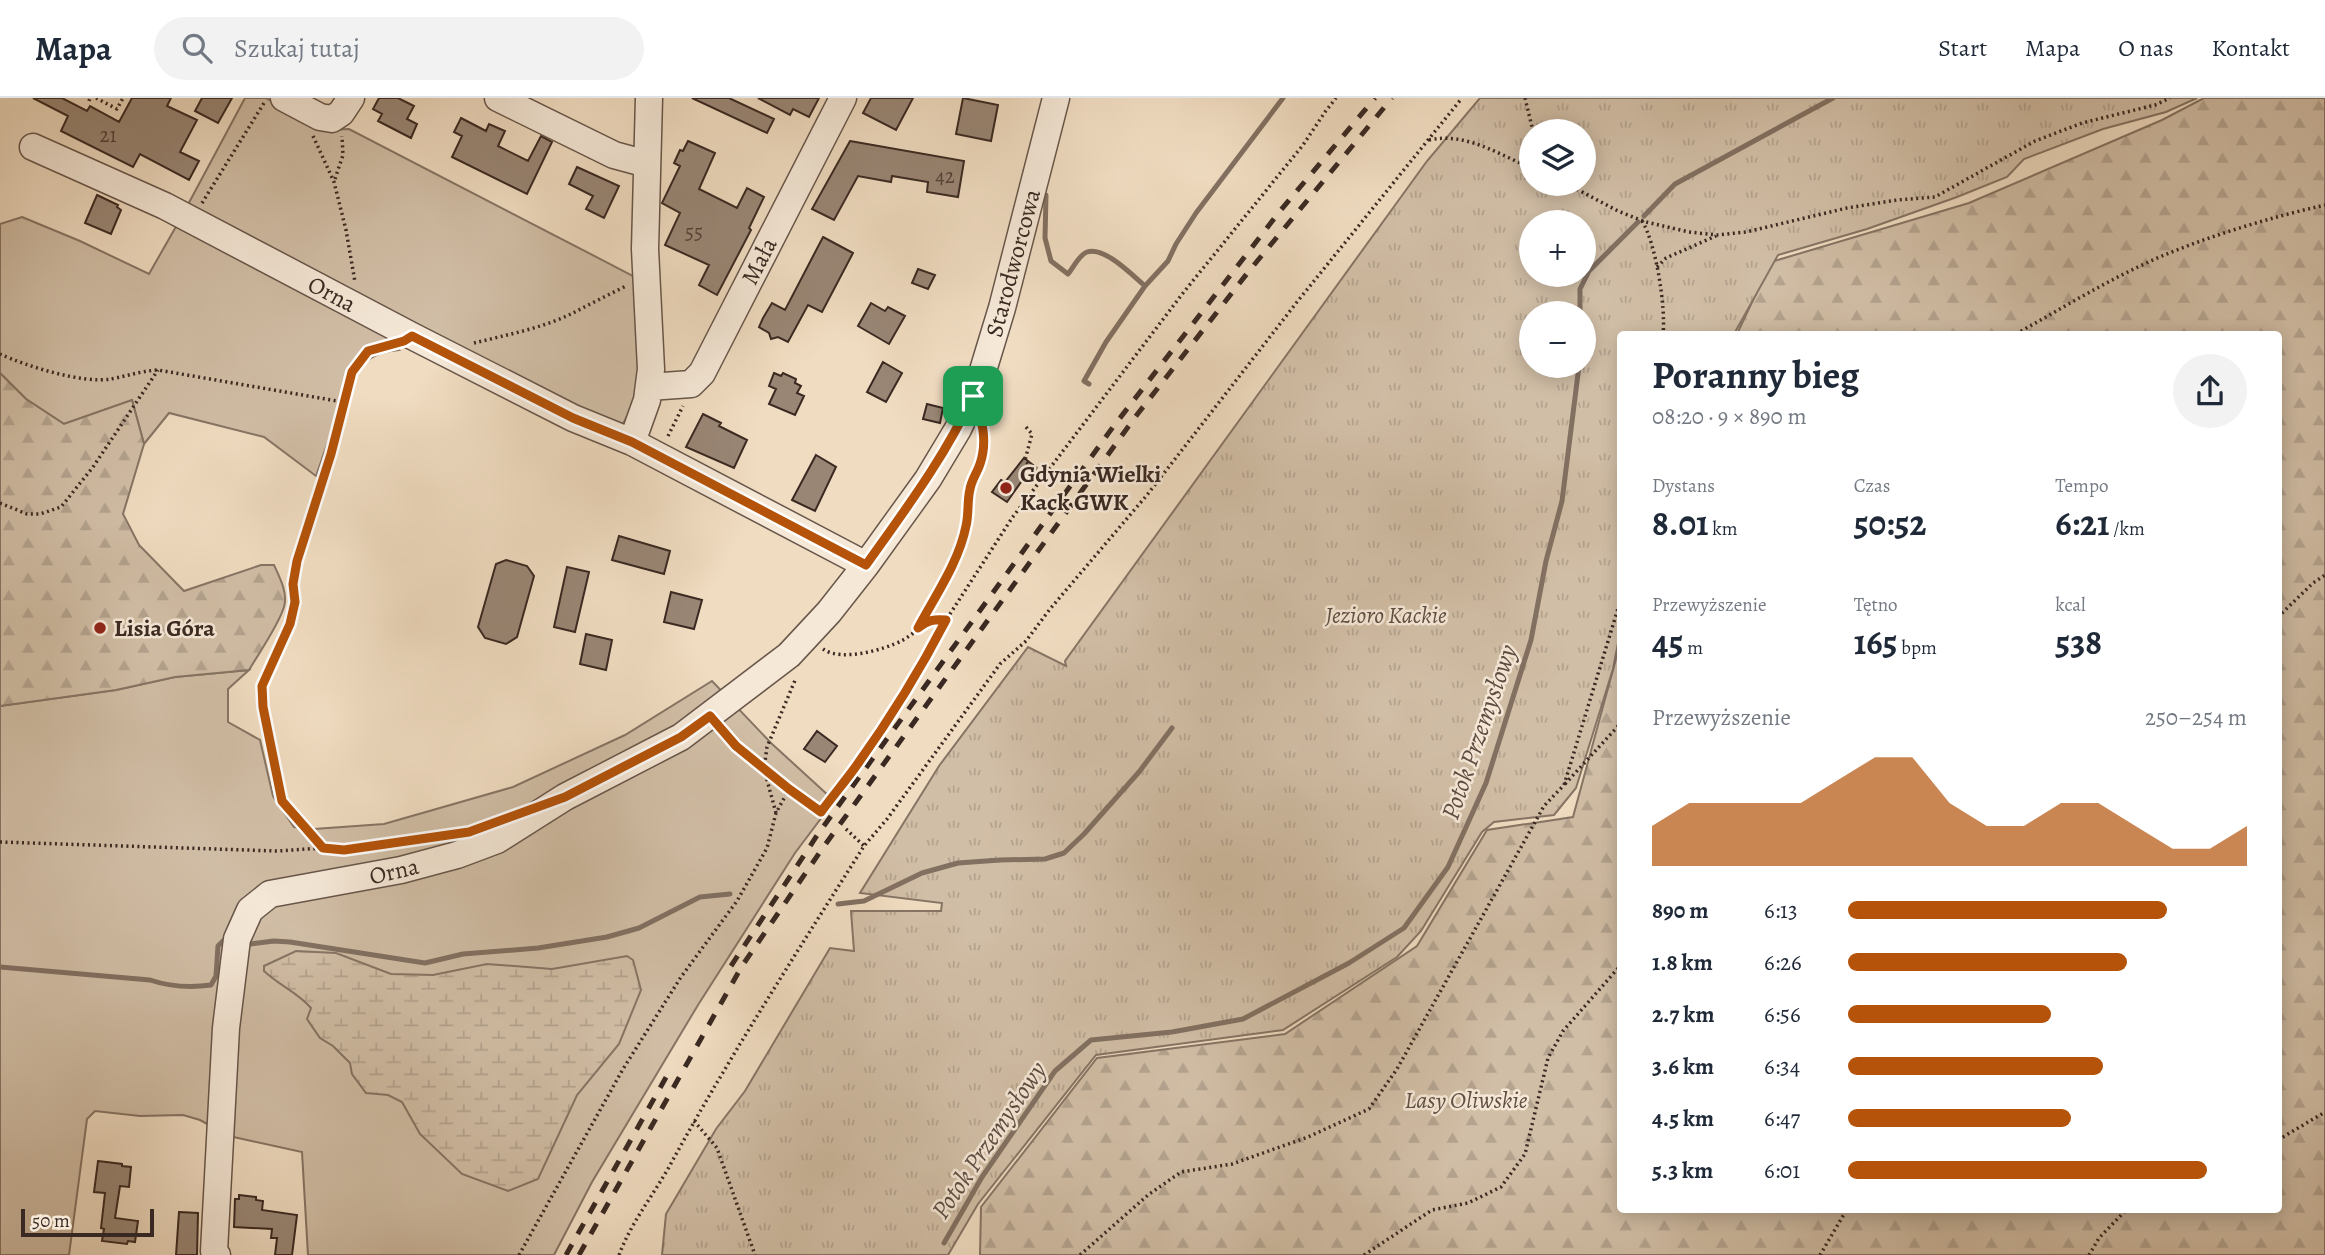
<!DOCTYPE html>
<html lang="pl">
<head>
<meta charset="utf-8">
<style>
	body { margin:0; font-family:Alegreya,serif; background:#f2f2f3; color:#1f2937; height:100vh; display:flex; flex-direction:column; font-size:26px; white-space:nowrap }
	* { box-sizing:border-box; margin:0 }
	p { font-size:23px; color:#747a83 }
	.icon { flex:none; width:38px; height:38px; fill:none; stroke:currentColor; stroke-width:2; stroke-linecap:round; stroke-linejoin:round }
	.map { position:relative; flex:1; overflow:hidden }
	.sheet { position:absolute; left:1617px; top:233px; width:665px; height:882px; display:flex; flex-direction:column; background:#fff; border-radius:7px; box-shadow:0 4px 18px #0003 }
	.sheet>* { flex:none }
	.controls { position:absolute; left:1519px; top:21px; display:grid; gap:14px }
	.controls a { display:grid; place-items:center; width:77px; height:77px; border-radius:50%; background:#fff; box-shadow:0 4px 18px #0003; font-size:35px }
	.scale { position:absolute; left:21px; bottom:18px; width:133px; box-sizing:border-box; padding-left:7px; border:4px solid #3a2922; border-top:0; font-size:19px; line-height:24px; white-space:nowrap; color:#3a2922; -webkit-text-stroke:5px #f5e8d7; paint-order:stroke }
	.pin { position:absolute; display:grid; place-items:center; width:60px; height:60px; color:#fff; margin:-30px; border-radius:14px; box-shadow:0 4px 10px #0006 }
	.round { display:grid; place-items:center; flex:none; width:74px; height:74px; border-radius:37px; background:#f2f2f3 }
	.overview { display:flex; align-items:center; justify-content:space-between; height:119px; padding:0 35px }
	h1 { font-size:38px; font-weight:600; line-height:52px }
	.stats { display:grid; grid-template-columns:repeat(3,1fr); gap:10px; height:119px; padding:7px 35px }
	.stats div { display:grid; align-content:center }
	.stats b { font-size:35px; font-weight:600 }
	.stats small { font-size:19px; font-weight:400 }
	.stats p { font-size:19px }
	.chart { height:196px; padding:14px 35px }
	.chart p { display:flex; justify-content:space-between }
	.chart svg { width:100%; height:126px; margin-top:7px; fill:#b45309; opacity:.7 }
	ul { padding:0 35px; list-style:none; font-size:23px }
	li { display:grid; grid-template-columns:112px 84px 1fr; align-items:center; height:52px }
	li i { height:18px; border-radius:9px; background:#b45309 }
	header { display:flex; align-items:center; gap:42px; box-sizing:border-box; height:98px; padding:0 35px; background:#fff; border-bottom:2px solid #e0e1e3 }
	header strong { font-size:33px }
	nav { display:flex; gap:38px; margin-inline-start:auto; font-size:24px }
	.search { width:490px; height:63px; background:#f2f2f3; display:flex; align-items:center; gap:18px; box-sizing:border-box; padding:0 24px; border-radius:38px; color:#747a83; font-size:26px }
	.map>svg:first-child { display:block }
	.grass { fill:#d1bea6; stroke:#867464; stroke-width:2 }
	.forest { fill:url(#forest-firs); stroke:#867464; stroke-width:2 }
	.wetland { fill:url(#wetland-marsh); stroke:#867464; stroke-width:2 }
	.park { fill:url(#park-tufts); stroke:#867464; stroke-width:2; fill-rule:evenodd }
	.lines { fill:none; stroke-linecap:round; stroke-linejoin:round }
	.stream { stroke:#827061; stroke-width:5 }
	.building { fill:#998675; stroke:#3a2922; stroke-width:2 }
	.minor-casing { stroke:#68564a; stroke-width:29 }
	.path { stroke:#3a2922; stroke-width:3.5; stroke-dasharray:2 3.5; stroke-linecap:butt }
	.minor { stroke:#f5e8d7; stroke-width:26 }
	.rail { stroke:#3a2922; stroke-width:5; stroke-dasharray:12 12; stroke-linecap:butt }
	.route-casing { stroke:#fff; stroke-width:14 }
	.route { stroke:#b45309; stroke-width:9 }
	.poi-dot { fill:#8f2418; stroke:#f5e8d7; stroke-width:2.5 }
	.labels { text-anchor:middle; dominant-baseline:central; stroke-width:5; stroke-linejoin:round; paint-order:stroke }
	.number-label { font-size:21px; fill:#524037 }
	.street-label { font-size:24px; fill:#3a2922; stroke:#f5e8d7 }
	.poi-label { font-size:24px; font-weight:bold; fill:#3a2922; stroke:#f5e8d7; text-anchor:start }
	.park-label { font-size:24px; font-style:italic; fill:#604e43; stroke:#f5e8d7 }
	.water-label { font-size:26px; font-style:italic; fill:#5e4c42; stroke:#f5e8d7 }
</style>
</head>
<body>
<header>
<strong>Mapa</strong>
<div class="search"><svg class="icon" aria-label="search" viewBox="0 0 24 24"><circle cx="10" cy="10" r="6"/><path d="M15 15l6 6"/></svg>Szukaj tutaj</div>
<nav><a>Start</a><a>Mapa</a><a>O nas</a><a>Kontakt</a></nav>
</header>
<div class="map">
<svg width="2325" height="1157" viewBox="0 0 2325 1157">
	<defs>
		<pattern id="forest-firs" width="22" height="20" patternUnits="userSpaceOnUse" patternTransform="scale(1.75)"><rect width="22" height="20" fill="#d1bea6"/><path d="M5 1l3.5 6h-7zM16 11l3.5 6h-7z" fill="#b4a38f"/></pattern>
		<pattern id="wetland-marsh" width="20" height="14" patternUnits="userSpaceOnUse" patternTransform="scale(1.75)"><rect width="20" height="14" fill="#d1bea6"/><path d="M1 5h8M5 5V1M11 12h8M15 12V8" fill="none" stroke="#b4a38f"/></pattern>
		<pattern id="park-tufts" width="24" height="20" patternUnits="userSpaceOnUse" patternTransform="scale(1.75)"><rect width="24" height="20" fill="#d1bea6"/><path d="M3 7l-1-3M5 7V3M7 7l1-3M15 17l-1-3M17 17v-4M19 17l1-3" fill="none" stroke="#b4a38f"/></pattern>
	</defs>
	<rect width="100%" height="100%" fill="#f0dcc1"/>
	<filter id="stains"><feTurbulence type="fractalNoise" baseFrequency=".00286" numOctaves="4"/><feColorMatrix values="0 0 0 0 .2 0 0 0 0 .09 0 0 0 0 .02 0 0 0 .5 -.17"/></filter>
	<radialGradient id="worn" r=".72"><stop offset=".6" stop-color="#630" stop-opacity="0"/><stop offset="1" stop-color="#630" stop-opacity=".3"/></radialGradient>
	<path class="grass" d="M245,0H266L325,32L349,31L635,179L639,295L622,328L575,310L185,112Z
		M22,119L80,143L149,176L178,125L382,232L399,252C365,255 357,269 349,300L340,299L331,335L316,378L264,339L169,315L144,346L132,302L64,326L26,301L0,275V126Z
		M249,572L228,591V624L260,642L273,698L294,729L314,731L384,726L513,689L625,637L712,583L771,645L829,698L837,699L795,755L698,907L592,1084L554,1157H308L302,1054L229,1038L200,1022L183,1017L140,1018L95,1013L87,1021L69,1157H0V608L116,592L175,579Z"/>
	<path class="forest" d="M2204,0H2325V1157H980L981,1109L1097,960L1285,936L1417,848L1487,732L1573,719L1620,546V1111H2278V236H1737L1771,164L1969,105L2162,22Z
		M0,275L26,301L64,326L132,302L144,346L123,416L139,447L184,493L261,467H274C280,480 288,495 284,509C278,528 259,555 249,572L175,579L116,592L0,608Z"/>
	<path class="wetland" d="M296,853L336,855L391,876L433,877L487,866L552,871L627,858L633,862L641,892L619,946L577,997L538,1081L508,1093L462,1076L420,1036L402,1004L388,997L366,995L352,976L350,965L333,948L320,940L307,921L311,910C297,894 280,888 264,873V868Z"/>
	<path class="park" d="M1480,0H2197L2166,14L2103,31L2024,61L2007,79L1957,99L1867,131L1778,157L1734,236H1620V535L1613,571L1576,690L1554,717L1494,724L1482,734L1421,833L1397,859L1283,932L1096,957L978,1106L948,1157H662L666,1116L716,1031L745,993L830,850L854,853L851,813H941L942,805L860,795L939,668L1028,549L1066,568L1065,563L1427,63ZM1531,33H1584V86H1531ZM1531,124H1584V177H1531ZM1531,215H1584V268H1531Z"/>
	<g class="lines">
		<path class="stream" d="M1046,97L1045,140L1051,163L1068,176C1073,170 1079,157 1087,154C1104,148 1132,177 1145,188
			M1644,118L1675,86L1833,0
			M1580,215V191L1589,173L1638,124
			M1089,286L1084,283L1106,244L1145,188L1168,163L1176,146L1196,115L1283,0
			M838,806L864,803L922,775L958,765L1000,762L1045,761L1064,755L1084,736L1139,674L1172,630
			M250,846L274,843L290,844L425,865L463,856L538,850L607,839L639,830L700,799L730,796
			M0,869L150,882C171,889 189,890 211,887L216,878L218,848L223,843
			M944,1145L982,1079L1055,973L1091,942L1172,934L1243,921L1349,865L1404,830L1448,769L1486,685L1531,542L1546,463L1562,403L1579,268"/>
	</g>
	<path class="building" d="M33,0H62L87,13L90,8L119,24L132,0H171L167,8L197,22L180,54L199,63L189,82L140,56L133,69L61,33L68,18Z
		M202,0H232L218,25L195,13Z
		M379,0H398L414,8L407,21L417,26L411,40L378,23L382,16L373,11Z
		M692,0H729L774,21L767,35Z
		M758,0H819L809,19L793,11L790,17Z
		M871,0H913L896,32L863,15Z
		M963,0L998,7L991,43L956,36Z
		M461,20L486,33L489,26L505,33L498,48L528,63L541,38L552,44L527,96L452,59L462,38L454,34Z
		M688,43L715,55L699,91L737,110L747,90L764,99L749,130L751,132L717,197L699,187L709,167L665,147L680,115L662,105L680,68L674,65L680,52L683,53Z
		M850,43L964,63L958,99L927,94L928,84L892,78L891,84L858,78L834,122L812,111Z
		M577,69L619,88L604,120L586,111L593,98L569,86Z
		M97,97L118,107L117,109L121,112L111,136L85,125Z
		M823,139L853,155L822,214L808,207L788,244L778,239L771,241L769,235L759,229L763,220L772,205L785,212Z
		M918,171L935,177L928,191L912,185Z
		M871,205L885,213L888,209L905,218L889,246L858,228Z
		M883,264L902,275L886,304L867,294Z
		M774,275L781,278L783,275L796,281L795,285L801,288L797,295L804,298L795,317L769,306L776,291L769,288Z
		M927,306L943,310L940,325L923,321Z
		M703,316L721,325L719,328L747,342L734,370L686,349Z
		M816,357L836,369L815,413L792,402Z
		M1024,360L1033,367L1007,404L992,394L1001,382L1005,384Z
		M619,438L670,453L664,476L612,462Z
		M506,462L527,468L534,478L517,539L506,546L485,540L478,529L496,466Z
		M567,469L589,474L575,534L554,529Z
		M671,494L702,502L694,531L664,524Z
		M586,536L612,542L606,572L580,566Z
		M817,633L837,648L825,664L804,651Z
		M98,1063L122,1066V1068L131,1069L129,1089L120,1088L115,1120L138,1123L135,1144L128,1143L127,1146L102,1143L104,1131L101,1130L105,1095L94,1094Z
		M239,1097L256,1099V1102L263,1103L262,1112L297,1117L292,1157H275L277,1140H271L272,1131L234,1129L235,1101H239Z
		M179,1114L198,1115L197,1157H176Z"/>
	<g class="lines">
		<defs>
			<path id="minor" d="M284,0L320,19L332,21L341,15L351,0
				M498,0L614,57L647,66
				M33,49L165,108L412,238L573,320L632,344L866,467
				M649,289L691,286L702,275L843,0
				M632,344L647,302L651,271L645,151L649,0
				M217,1157L214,1153L226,930L237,841L250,812L270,796L401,772L457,757L497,742L565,699L681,639L789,557L829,514L866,467L928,381L958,331L978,289L1002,210L1056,0"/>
		</defs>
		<use href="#minor" class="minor-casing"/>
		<path class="path" d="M96,0L117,11L123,0
			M1525,0L1533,33
			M89,3L90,0
			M313,38L334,84L346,132L355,184
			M1429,42C1466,34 1498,56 1531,70
			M335,81L343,57L342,38
			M1567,86L1618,113L1646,124L1689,134L1717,137L1746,134L1847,110L1897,102L1935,99L2035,43L2082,25L2155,7L2170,0
			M202,105L264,5
			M1642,123C1656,145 1666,210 1663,236
			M1657,169L1666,160L1716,138
			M2016,236C2064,209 2111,180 2162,158C2212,137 2272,119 2325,107
			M474,245C506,237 543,230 573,215C590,206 608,197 626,188
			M0,256C26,268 83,286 111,281C127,278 141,273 158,272L343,304
			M1026,329L1032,336L1025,362C1031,370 1037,371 1047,373
			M668,338L683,308
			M0,405L27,416H40L61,409L93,369L158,272
			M2278,519L2313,485L2325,477
			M918,530L958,455L967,427V401L972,381L980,366L984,341L983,329
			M823,551C841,564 884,552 903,542C921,532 922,520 946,522
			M723,633C750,665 787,691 822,715
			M1565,686L1620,626
			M821,714L855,670L890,618L928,556L948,519L1012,420L1183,195L1303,47L1325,14L1336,0
			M776,715L764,671L767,649L796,580
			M846,731L864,748
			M0,744L277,753L323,750L344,753L426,741
			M323,750L282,703L263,609L262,588L290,526L295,504L293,486L297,463L331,356L352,273L368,253L383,248
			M694,1023L717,1050L755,1157
			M2278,1042L2325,1014
			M519,1157L623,971L681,879L737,803L767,750L776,715L789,691
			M619,1157C631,1125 652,1099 669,1069C729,959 797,854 864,748L887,721L1000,566L1026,543L1050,511L1147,397L1297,204L1462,0
			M1080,1157L1148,1097L1181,1074L1232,1066L1308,1039L1369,1011L1397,971L1544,708L1564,687L1620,504
			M1364,1157L1432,1112L1468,1105L1501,1089L1525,1056L1548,960L1563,933L1620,868
			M1820,1157L1847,1111
			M2089,1157L2099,1140L2127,1111"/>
		<use href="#minor" class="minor"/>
		<path class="rail" d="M731,868L818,736L1113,329L1280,113L1375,0
			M566,1157L669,974
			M579,1157L742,868L822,751L1136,318L1249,173L1392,0"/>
	</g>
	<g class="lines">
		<defs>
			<path id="route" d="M412,238L573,320L632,344L866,467C905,412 945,359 973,298C982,320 988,343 980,366C977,375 972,381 970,391C967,403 969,416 966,428C959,464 935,498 918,530C928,522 934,521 946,522C919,574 888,624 854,671C843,686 832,699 821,714L789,691L736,648L710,618L681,639L565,699L469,734L344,752L323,750L282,703L263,609L262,588L290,526L295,504L293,486L297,463L331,356L352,274L368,253L404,243Z"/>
		</defs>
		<use href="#route" class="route-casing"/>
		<use href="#route" class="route"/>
	</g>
	<g class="poi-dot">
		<circle cx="1006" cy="390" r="7"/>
		<circle cx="100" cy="530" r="7"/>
	</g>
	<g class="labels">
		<g class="number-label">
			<text x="108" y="37">21</text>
			<text x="945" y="78">42</text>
			<text x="694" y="134">55</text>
		</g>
		<g class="street-label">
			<text transform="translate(759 163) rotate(-63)">Mała</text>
			<text transform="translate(1013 165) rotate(-75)">Starodworcowa</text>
			<text transform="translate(332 196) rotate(28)">Orna</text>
			<text transform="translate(394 773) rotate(-13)">Orna</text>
		</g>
		<g class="poi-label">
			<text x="1020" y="376">Gdynia Wielki<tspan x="1020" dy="28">Kack GWK</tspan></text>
			<text x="114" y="530">Lisia Góra</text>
		</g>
		<g class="park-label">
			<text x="1386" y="517">Jezioro Kackie</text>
			<text x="1466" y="1002">Lasy Oliwskie</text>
		</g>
		<g class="water-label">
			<text transform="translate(1479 634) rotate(-71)">Potok Przemysłowy</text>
			<text transform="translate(989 1042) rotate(-56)">Potok Przemysłowy</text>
		</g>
	</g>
	<rect width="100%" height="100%" filter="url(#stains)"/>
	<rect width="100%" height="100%" fill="url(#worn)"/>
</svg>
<div class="controls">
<a><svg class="icon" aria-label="layers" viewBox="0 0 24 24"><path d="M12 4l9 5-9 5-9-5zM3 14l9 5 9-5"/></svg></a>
<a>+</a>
<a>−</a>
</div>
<div class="scale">50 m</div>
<div class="pin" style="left:973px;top:298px;background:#1e9e55"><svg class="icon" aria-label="arrive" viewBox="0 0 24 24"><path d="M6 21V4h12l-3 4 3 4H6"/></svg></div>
<section class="sheet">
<div class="overview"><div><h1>Poranny bieg</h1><p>08:20 · 9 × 890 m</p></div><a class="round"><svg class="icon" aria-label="share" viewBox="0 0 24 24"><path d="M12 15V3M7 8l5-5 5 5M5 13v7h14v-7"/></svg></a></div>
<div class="stats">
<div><p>Dystans</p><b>8.01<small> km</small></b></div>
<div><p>Czas</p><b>50:52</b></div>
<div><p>Tempo</p><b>6:21<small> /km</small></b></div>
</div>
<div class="stats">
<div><p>Przewyższenie</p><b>45<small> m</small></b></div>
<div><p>Tętno</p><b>165<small> bpm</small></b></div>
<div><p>kcal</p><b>538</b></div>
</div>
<div class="chart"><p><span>Przewyższenie</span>250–254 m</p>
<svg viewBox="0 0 160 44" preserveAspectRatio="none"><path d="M0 44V30L10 22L20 22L30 22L40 22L50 14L60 6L70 6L80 22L90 30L100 30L110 22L120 22L130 30L140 38L150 38L160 30V44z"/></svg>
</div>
<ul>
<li><b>890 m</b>6:13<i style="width:80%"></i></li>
<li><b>1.8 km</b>6:26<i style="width:70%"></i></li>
<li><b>2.7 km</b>6:56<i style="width:51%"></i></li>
<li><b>3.6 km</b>6:34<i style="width:64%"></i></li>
<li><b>4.5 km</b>6:47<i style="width:56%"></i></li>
<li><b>5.3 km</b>6:01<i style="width:90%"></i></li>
</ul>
</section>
</div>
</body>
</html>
